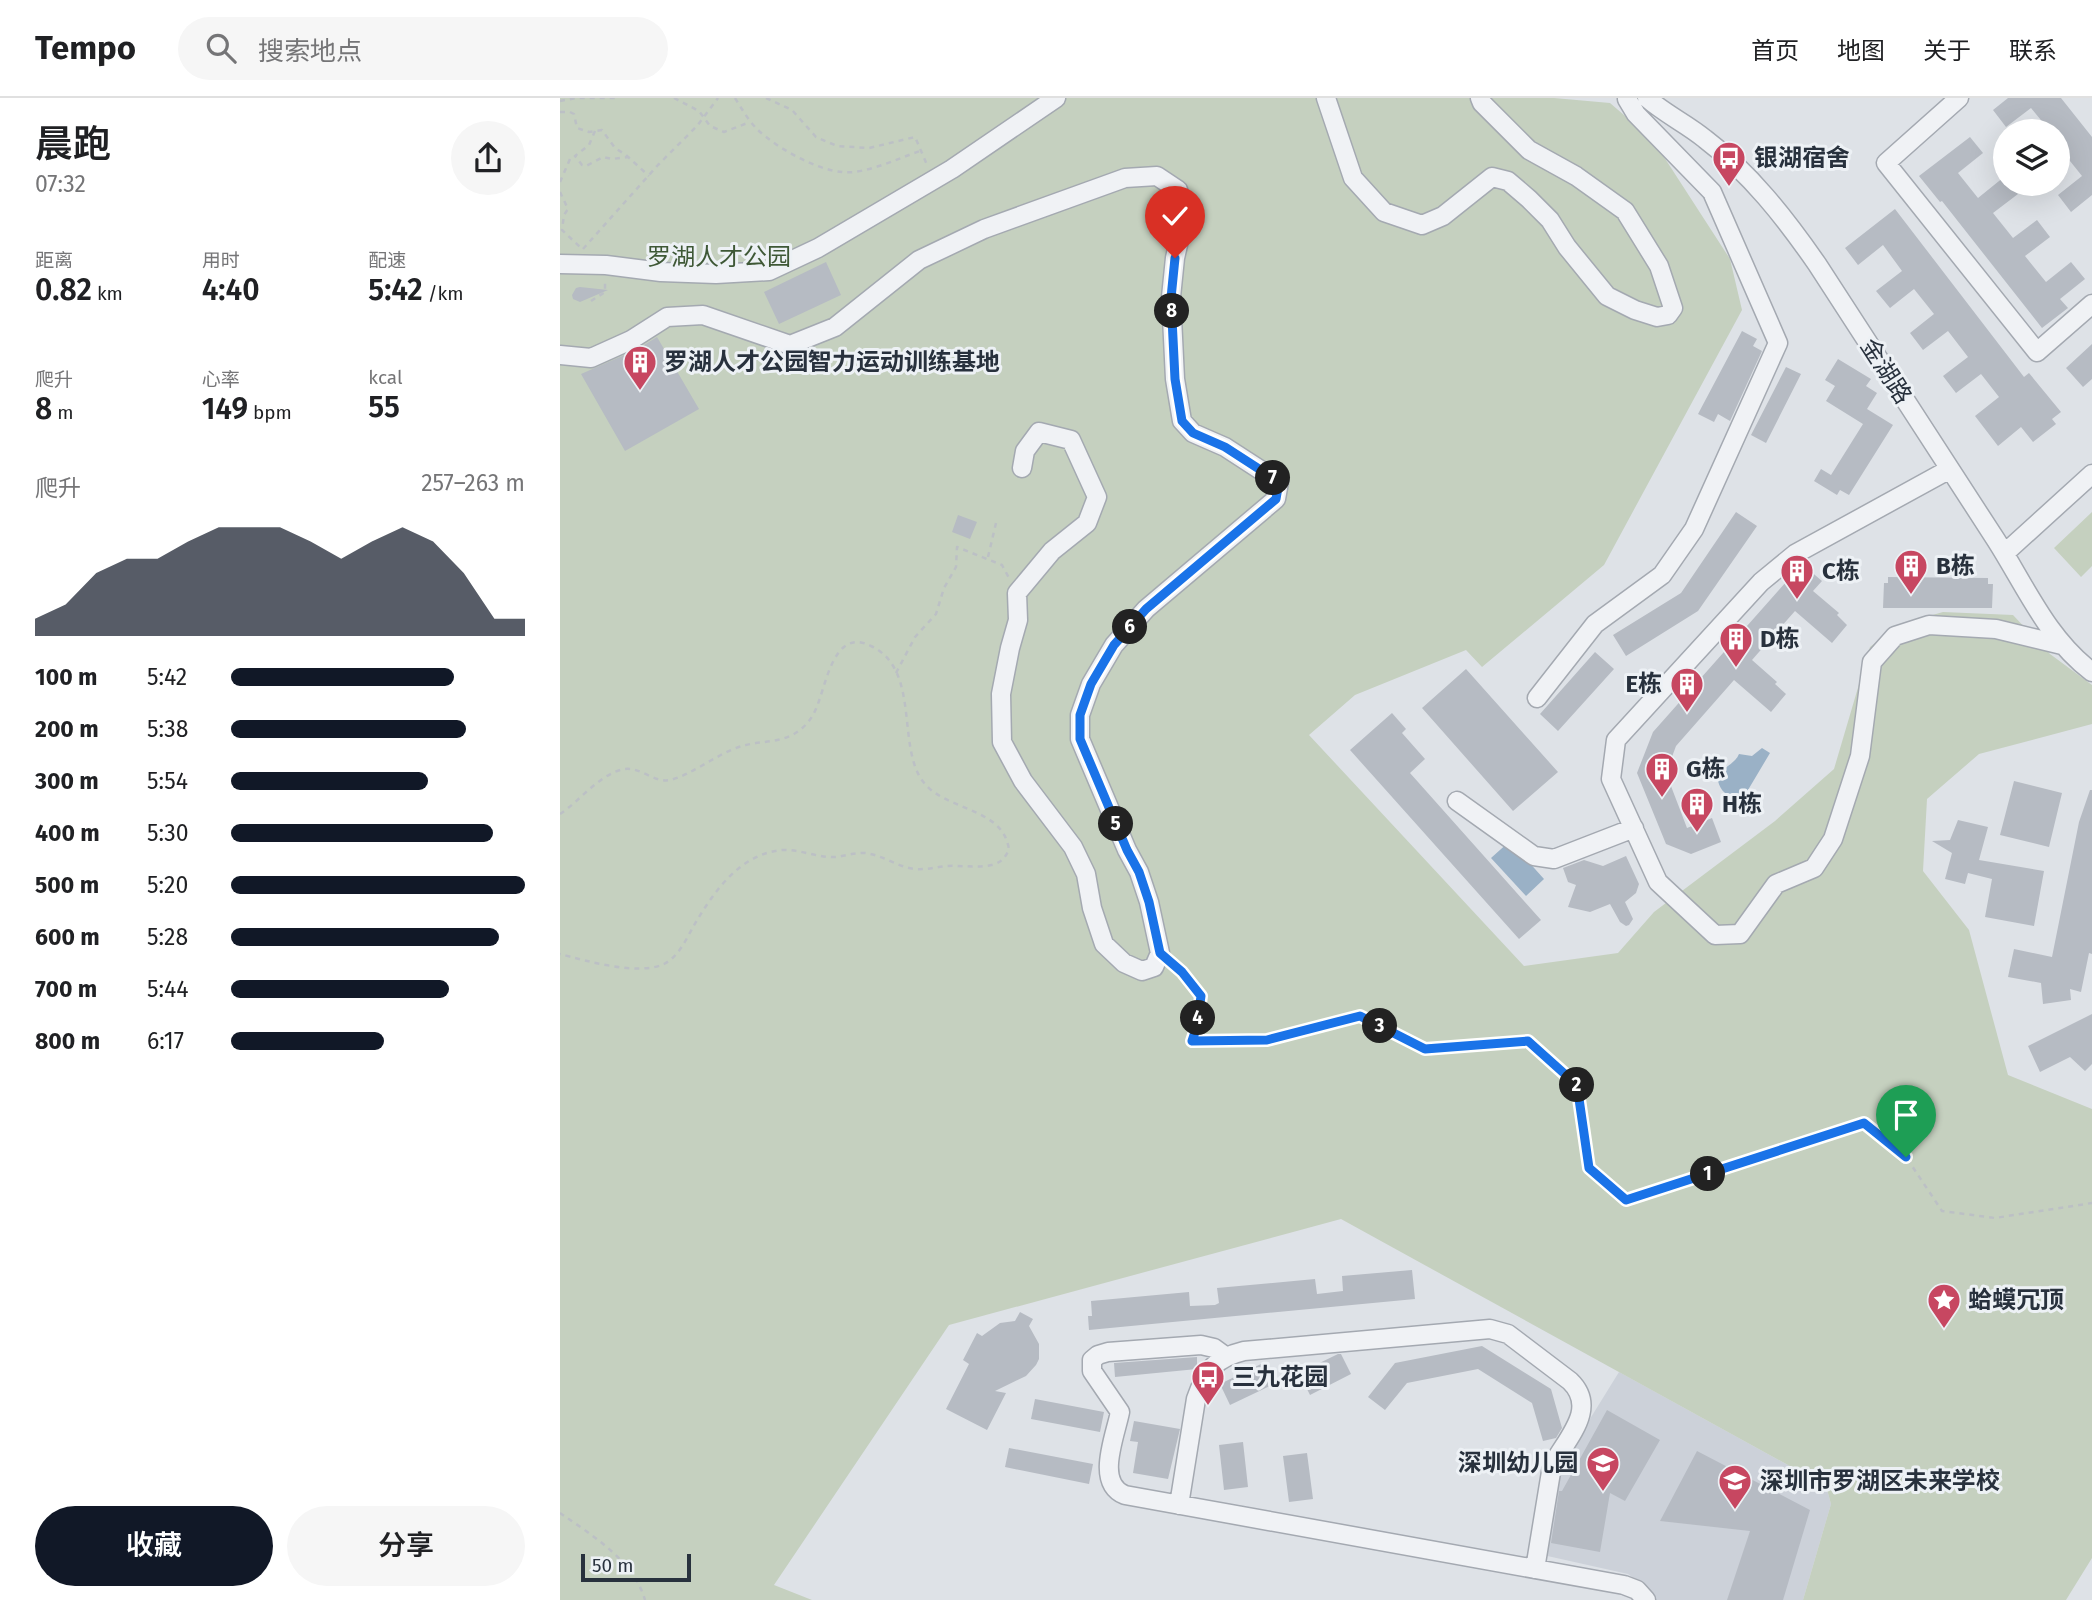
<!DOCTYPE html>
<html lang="zh">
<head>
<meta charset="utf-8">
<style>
	body { margin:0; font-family:"Fira Sans","Noto Sans SC",sans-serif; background:#f6f6f6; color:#202124; height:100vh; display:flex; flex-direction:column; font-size:26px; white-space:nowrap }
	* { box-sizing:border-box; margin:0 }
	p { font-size:23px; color:#757577 }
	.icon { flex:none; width:38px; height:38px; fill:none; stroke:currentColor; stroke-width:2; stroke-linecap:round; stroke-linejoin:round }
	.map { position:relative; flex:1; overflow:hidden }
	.details { display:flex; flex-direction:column; background:#fff; width:560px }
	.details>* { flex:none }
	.controls { position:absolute; left:1433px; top:21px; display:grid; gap:14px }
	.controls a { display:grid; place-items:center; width:77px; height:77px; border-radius:50%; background:#fff; box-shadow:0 7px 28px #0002; font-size:35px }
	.scale { position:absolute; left:21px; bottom:18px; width:110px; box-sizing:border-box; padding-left:7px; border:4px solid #28313d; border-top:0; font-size:19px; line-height:24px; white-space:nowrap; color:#28313d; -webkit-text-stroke:5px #edf1f5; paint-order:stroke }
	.pin { position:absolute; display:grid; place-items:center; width:60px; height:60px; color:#fff; margin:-72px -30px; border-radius:50% 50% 50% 0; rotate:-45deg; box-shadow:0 0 7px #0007 }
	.pin .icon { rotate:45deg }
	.km { position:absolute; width:35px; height:35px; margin:-18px; border-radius:50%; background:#222; color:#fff; font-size:19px; line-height:35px; text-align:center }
	.round { display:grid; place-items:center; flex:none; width:74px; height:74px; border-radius:37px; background:#f6f6f6 }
	.headline { display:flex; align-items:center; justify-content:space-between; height:119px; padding:0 35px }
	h1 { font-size:38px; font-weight:600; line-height:52px }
	.metrics { display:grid; grid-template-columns:repeat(3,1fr); gap:10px; height:119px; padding:7px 35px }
	.metrics div { display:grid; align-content:center }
	.metrics b { font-size:30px; font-weight:600 }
	.metrics small { font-size:19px; font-weight:400 }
	.metrics p { font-size:19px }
	.chart { height:196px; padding:14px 35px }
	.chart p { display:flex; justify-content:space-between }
	.chart svg { width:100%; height:126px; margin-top:7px; fill:#111827; opacity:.7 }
	.action { display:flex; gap:14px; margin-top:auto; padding:14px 35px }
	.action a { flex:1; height:80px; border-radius:42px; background:#111827; color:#fff; font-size:28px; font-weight:600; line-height:80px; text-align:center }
	.action a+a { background:#f6f6f6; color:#202124 }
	ul { padding:0 35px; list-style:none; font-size:23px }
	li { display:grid; grid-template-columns:112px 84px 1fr; align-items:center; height:52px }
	li i { height:18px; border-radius:9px; background:#111827 }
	header { display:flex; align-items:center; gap:42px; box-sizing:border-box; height:98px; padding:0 35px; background:#fff; border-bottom:2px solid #e0e0e0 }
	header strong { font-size:33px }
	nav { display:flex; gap:38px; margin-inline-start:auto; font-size:24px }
	.search { width:490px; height:63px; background:#f6f6f6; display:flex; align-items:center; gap:18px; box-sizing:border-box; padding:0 24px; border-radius:38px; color:#757577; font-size:26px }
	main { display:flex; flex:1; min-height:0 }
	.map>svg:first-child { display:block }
	.built { fill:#ccd1d9 }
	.green { fill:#c5d0bf }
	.water { fill:#9ab1c6 }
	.building { fill:#b6bbc3 }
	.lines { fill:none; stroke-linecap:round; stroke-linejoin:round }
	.minor-casing { stroke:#a4a9b1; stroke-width:21 }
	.path { stroke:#bcc0c5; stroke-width:2.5; stroke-dasharray:5 5; stroke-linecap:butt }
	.minor { stroke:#f0f2f5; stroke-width:18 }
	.route-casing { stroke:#fff; stroke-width:14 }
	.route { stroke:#1a73e8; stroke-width:9 }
	.labels { text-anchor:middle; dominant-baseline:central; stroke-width:6; stroke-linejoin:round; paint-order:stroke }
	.poi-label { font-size:24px; font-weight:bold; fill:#28313d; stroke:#edf1f5; text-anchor:start }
	.park-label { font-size:24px; fill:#3e5836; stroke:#edf1f5 }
	.street-label { font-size:24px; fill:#28313d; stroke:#edf1f5 }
</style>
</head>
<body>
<header>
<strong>Tempo</strong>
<div class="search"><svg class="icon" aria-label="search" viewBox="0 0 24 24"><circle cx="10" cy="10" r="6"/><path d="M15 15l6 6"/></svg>搜索地点</div>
<nav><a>首页</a><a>地图</a><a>关于</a><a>联系</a></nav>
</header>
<main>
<section class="details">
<div class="headline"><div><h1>晨跑</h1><p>07:32</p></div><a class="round"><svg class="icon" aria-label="share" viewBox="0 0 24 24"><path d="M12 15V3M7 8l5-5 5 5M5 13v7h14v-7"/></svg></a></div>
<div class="metrics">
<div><p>距离</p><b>0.82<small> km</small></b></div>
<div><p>用时</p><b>4:40</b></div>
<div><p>配速</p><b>5:42<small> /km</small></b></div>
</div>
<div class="metrics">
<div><p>爬升</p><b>8<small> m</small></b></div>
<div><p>心率</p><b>149<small> bpm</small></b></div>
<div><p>kcal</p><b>55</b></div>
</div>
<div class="chart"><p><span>爬升</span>257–263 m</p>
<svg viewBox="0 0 160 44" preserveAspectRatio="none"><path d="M0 44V38L10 33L20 22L30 17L40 17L50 11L60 6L70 6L80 6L90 11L100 17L110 11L120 6L130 11L140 22L150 38L160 38V44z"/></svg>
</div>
<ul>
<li><b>100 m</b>5:42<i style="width:76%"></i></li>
<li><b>200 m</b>5:38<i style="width:80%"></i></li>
<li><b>300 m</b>5:54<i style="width:67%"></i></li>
<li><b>400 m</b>5:30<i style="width:89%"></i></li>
<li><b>500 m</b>5:20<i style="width:100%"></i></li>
<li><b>600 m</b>5:28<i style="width:91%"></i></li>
<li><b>700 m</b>5:44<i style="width:74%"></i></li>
<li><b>800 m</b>6:17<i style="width:52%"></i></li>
</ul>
<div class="action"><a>收藏</a><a>分享</a></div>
</section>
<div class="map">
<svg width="1532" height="1502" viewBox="0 0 1532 1502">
	<rect width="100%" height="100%" fill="#dee2e7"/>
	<path class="built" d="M1059,1274L1266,1388L1271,1406L1243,1502H1091L1090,1491L1068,1476L983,1457L999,1371Z"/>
	<path class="green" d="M0,0H994L1050,5L1093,42L1170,161L1182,212L1044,467L922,569L906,552L795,597L749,637L964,868L1058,855L1094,814L1215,723L1274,671L1310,549L1338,527L1383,514L1453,517L1490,556L1532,587V626L1419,656L1367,701L1363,773L1409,832L1448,977L1532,1011V1460L1506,1502H1243L1271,1406L1266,1388L781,1121L389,1227L214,1487L252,1502H0Z
		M1532,414V468L1521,479L1494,450Z"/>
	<path class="water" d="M1202,650L1210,655L1188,692C1176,703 1162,699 1158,683C1160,668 1174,668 1179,656L1192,658Z
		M950,743L984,781L966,798L931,760Z"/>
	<path class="building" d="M1448,0H1501L1532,39V97L1511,114L1498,97L1522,78L1498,48V33H1490L1471,10L1446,29L1433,12Z
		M1410,39L1423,55L1398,75L1418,100L1444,79L1446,86H1449L1458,96L1433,115L1453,140L1477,122L1490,139L1465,158L1486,184L1511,164L1525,181L1500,201L1508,210L1482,230L1382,103L1380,104L1359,78Z
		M1335,111L1464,279L1469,275L1501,314L1492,321L1496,326L1473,344L1461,329L1438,348L1415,318L1439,299L1421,276L1396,295L1383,278L1408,259L1388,233L1363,252L1350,235L1374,216L1354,191L1330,210L1316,193L1342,173L1323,147L1298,167L1285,150Z
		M266,164L281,197L219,226L204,194Z
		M20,189L48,192L20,204L13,201L12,197L16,190Z
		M1182,233L1197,241L1193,248L1202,253L1170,323L1158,316L1154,324L1138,316Z
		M97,239L139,311L65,353L21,276L76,252Z
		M1532,246V281L1523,289L1506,270Z
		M1278,261L1311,281L1306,288L1317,295L1307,311L1333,327L1289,397L1280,392L1277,397L1254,383L1261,371L1271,377L1303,326L1266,303L1275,288L1265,282Z
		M1226,269L1241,276L1206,345L1191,337Z
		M1176,414L1197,428L1138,513L1066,558L1053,537L1121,495Z
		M398,417L417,424L410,441L392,434Z
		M1242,466L1262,483L1253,493L1279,515L1277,517L1287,527L1272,545L1235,513L1192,562L1217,584L1215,586L1226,596L1211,614L1174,582L1116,648L1106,675L1127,730L1152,720L1161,744L1131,756L1106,746L1077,675L1093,634Z
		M1328,479L1428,480V486H1433L1432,510H1323L1324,485H1328Z
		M1035,554L1054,571L998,633L980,616Z
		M906,571L998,674L953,713L862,610Z
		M832,615L846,631L842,635L865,661L850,675L981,822L959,841L790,652Z
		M1454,683L1502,695L1489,749L1440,737Z
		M1530,692H1532V856L1529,855L1521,894L1510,891L1511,902L1483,906L1481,885L1448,879L1454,851L1492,859L1519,724Z
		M1398,722L1428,729L1419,762L1484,773L1474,828L1425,819L1432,781L1408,775L1405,786L1385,781L1392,755L1372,743L1390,742Z
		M1066,758L1079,786L1076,795L1065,804L1073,821L1069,827L1066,828L1060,824L1050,806L1030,814L1008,809L1016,787L1008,784L1003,770L1024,762L1043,768Z
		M1532,916V966L1525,973L1510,959L1480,974L1468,948Z
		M852,1172L855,1201L529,1232L528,1218H532L531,1203L629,1194L630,1208L655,1207L659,1205L657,1190L755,1181L757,1196L783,1193L782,1178Z
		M460,1214L473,1221L469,1228L479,1246V1261L476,1267L466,1278L435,1293L446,1295L427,1332L386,1311L409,1266L403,1262L417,1235L422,1238L440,1225L455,1223Z
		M922,1248L991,1291L1002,1330L996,1340L983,1343L972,1305L918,1271L847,1285L825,1312L808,1299L835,1265Z
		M778,1256H781L791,1276L750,1297L739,1275Z
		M637,1259V1271L555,1279L554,1265Z
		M701,1266L712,1287L670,1307L660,1286Z
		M475,1301L544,1314L540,1334L471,1321Z
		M1047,1312L1100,1342L1065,1403L1050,1395L1040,1454L991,1445L999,1393H1002Z
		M574,1323L620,1331L608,1381L573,1375L578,1344L570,1343Z
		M683,1344L688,1389L664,1392L659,1347Z
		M449,1350L533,1366L529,1386L445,1369Z
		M1137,1353L1250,1412L1223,1502H1167L1190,1433L1100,1423Z
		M747,1355L753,1401L729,1404L723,1358Z"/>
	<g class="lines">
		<defs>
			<path id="minor" d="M766,0L793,80L824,114L862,127L883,118L932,79L948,83L969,101L990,122L1007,149L1047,198L1075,212L1097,219L1108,217L1113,210L1099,168L1065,113L1016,78L969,52L922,5L920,0
				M1087,0C1105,16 1127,26 1145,41C1190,75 1225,120 1257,166C1317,258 1376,350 1436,442C1466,489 1487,540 1532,574
				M1399,0L1326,65L1477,254L1532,206
				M0,166L46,167L101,174L156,176L209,173L258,150L392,71L496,0
				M0,257L31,260L71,242L107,219L143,217L230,247L275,229L359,162L424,131L565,80L597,78L618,92L625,116L615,160L611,199L615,281L622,323L633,335L665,349L719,384L716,401L586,511L554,547L531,586L520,617V641L567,752L579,774L589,804L600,855L594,869L582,873L564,865L544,846L532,810L526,776L513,749L463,683L442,644L441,596L450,550L458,522L457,495L492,453L527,425L537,399L511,342L479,334L465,353L462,370
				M1390,371L1235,456L1201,484L1056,642L1051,681L1098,784L1155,837L1180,836L1216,786L1254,770L1273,741L1300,658L1312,564L1335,538L1369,527L1436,531L1502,547
				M1445,455L1532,376
				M977,600L1035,526L1102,477L1134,431L1218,245L1152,94L1076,16L1067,1
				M897,703L974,758L994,761L1074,730
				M665,1258L654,1250L641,1247L548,1254L538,1257L532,1262V1273L560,1314C555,1339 535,1385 565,1397L1064,1487L1077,1492L1086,1502
				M619,1407L636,1301C646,1272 655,1260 684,1253L930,1231L948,1236L1010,1283C1038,1310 1008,1339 993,1366L991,1374L975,1471"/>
		</defs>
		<use href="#minor" class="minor-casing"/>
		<path class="path" d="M114,0L139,13L150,28L164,34L190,24
			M175,0C182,11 188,22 197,31C215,49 256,72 282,74C304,77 339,60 360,53
			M206,0L232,12L256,39L277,48L309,50L355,39L368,69
			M0,3L16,0H59
			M0,14H10L14,16L17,30L29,34L42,32L55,50L66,57L89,78
			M35,33L29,47L15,58L22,67L26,68L43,59L52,61L68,59
			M0,84L10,61L15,58
			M0,94L8,111L4,117L2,132L20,149
			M23,151L98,67L137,28L158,0
			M31,203L45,194V181
			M428,459L436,425
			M336,575L355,539L376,516L384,490L396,469L397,449L442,467L449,480
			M0,716C20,703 40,675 65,671C81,669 94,685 110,682C132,677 158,655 182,648C199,643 218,645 234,636C243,631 251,622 255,613C266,591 272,528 311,548C362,572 335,652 365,686C388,713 444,710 449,752C445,759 443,763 435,766C421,771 402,767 387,768C376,769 366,772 355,771C337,769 323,757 305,755C293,754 281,760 269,759C253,758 238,751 222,752C179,756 153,795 133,829C126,842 118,859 104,866C78,878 27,863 0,856
			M614,867L641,898L637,928L632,943L707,942L800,918L865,951L968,943L1017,987L1029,1071L1066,1102L1304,1025L1346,1059L1382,1113L1435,1120L1532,1105
			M0,1415C32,1437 74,1463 85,1502"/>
		<use href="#minor" class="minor"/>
	</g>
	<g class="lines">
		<defs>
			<path id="route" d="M615,160L611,200L615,281L622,323L633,335L665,349L719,384L716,401L586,511L554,547L531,586L520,617V641L567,752L579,774L589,804L600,855L622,874L641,898L637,928L632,943L707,942L800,918L865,951L968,943L1017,987L1029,1070L1066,1102L1304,1025L1346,1059"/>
		</defs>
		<use href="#route" class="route-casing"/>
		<use href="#route" class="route"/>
	</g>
	<defs>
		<symbol id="bus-pin" viewBox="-11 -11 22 30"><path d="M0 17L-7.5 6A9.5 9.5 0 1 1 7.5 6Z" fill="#c74761" stroke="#edf1f5"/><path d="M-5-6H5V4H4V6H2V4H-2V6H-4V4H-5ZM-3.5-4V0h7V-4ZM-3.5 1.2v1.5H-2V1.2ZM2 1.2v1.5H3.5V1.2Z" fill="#fff"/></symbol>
		<symbol id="building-pin" viewBox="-11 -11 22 30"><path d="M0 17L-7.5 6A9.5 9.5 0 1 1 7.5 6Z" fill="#c74761" stroke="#edf1f5"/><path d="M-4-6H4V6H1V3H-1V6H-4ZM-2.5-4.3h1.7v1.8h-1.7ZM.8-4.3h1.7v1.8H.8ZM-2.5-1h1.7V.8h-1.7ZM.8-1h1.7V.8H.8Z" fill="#fff"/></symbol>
		<symbol id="sight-pin" viewBox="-11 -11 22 30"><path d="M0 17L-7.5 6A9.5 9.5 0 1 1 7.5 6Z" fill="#c74761" stroke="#edf1f5"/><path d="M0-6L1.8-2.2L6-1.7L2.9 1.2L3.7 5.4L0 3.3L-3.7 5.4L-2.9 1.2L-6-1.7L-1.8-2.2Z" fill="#fff"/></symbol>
		<symbol id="school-pin" viewBox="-11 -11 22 30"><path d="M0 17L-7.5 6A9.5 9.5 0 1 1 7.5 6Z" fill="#c74761" stroke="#edf1f5"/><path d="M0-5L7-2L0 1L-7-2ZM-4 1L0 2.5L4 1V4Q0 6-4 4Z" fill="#fff"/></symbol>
	</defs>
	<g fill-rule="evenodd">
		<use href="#bus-pin" x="1150" y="41" width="38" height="52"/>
		<use href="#building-pin" x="61" y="245" width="38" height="52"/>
		<use href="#building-pin" x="1332" y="449" width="38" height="52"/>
		<use href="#building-pin" x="1218" y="454" width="38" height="52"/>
		<use href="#building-pin" x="1157" y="522" width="38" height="52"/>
		<use href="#building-pin" x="1108" y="567" width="38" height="52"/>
		<use href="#building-pin" x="1083" y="652" width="38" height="52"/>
		<use href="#building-pin" x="1118" y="687" width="38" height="52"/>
		<use href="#sight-pin" x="1365" y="1183" width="38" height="52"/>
		<use href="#bus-pin" x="629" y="1260" width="38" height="52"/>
		<use href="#school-pin" x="1024" y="1346" width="38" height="52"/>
		<use href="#school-pin" x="1156" y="1364" width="38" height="52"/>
	</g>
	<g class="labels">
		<g class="poi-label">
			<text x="1194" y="60">银湖宿舍</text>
			<text x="104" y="264">罗湖人才公园智力运动训练基地</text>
			<text x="1376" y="468">B栋</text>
			<text x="1262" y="473">C栋</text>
			<text x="1200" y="541">D栋</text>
			<text x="1102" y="586" text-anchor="end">E栋</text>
			<text x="1126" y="671">G栋</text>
			<text x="1162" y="706">H栋</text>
			<text x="1408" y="1202">蛤蟆冗顶</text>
			<text x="672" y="1279">三九花园</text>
			<text x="1018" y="1365" text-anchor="end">深圳幼儿园</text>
			<text x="1200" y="1383">深圳市罗湖区未来学校</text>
		</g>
		<g class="park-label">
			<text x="159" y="159">罗湖人才公园</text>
		</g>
		<g class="street-label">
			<text transform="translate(1326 273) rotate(57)">金湖路</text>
		</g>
	</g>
</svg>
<div class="controls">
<a><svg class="icon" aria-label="layers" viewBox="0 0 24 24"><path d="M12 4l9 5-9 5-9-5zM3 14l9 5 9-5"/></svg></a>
</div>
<div class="scale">50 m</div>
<div class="pin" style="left:1346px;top:1059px;background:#1e9e55"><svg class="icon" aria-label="arrive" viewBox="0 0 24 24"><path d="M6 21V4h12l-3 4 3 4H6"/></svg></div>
<div class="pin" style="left:615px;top:160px;background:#d93025"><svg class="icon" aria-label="check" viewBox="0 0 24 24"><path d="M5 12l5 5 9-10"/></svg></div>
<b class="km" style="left:1148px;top:1076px">1</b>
<b class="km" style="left:1017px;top:987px">2</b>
<b class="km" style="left:820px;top:928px">3</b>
<b class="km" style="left:638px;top:920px">4</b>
<b class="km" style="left:556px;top:726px">5</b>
<b class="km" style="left:570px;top:529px">6</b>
<b class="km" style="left:713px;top:380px">7</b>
<b class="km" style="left:612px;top:213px">8</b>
</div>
</main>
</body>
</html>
